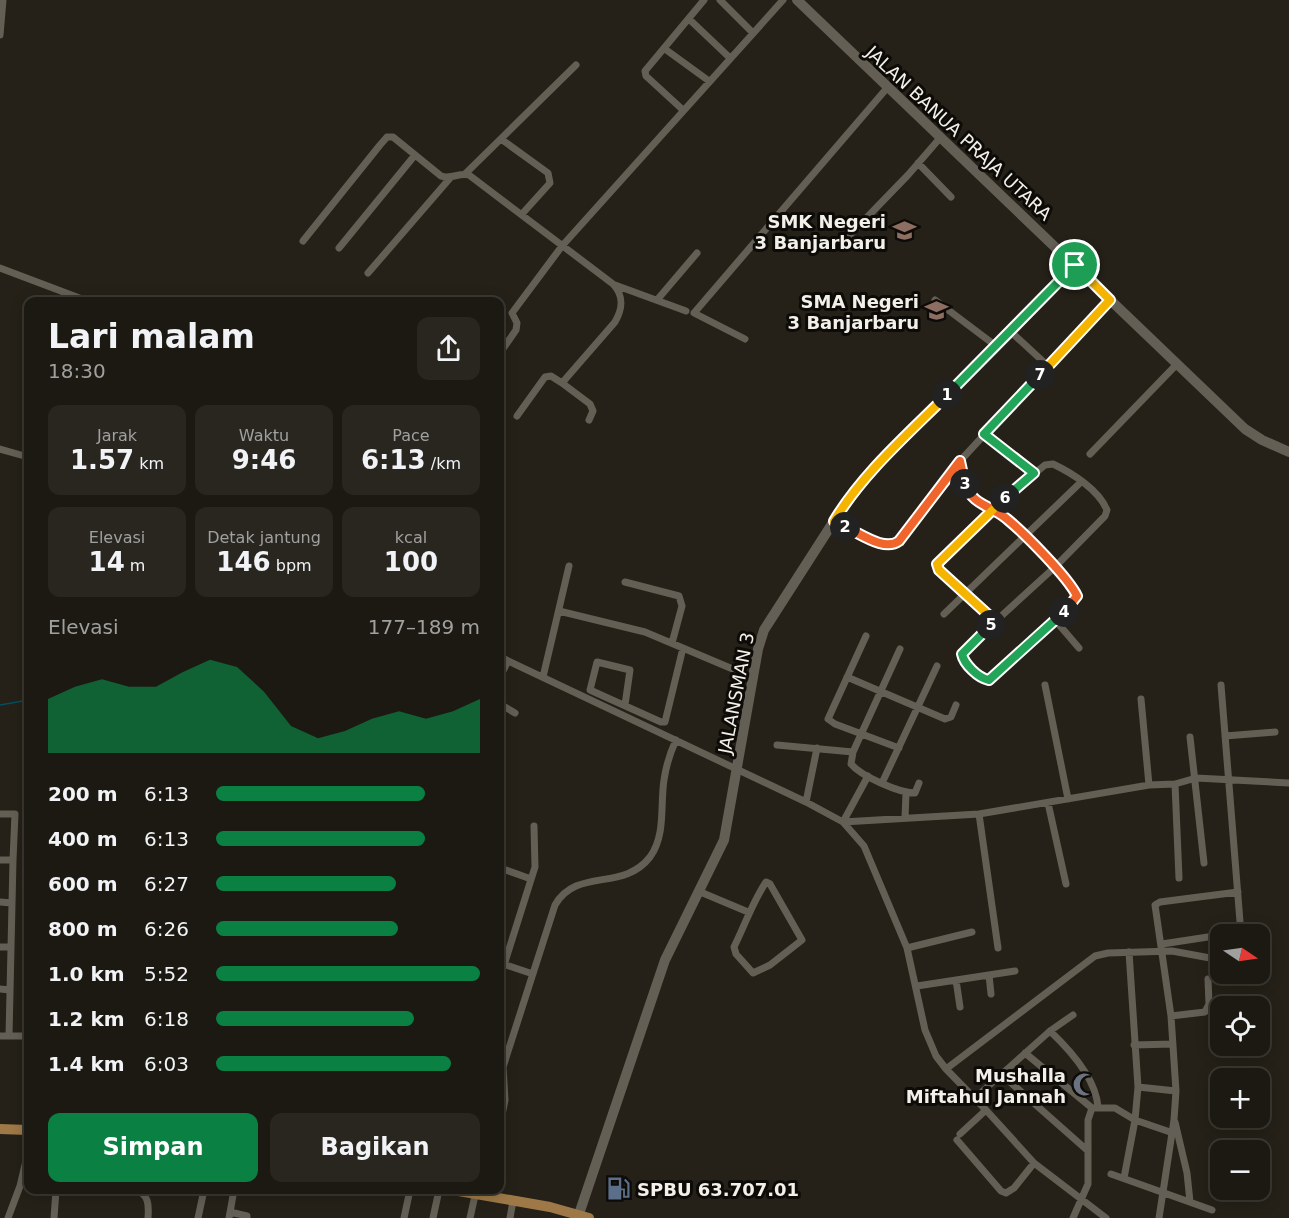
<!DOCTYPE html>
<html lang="id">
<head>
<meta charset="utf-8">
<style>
	body { margin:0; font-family:"DejaVu Sans",sans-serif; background:#292620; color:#f1f3f6; height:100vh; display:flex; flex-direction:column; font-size:22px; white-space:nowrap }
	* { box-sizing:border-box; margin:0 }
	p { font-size:20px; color:#a0a09f }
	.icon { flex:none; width:33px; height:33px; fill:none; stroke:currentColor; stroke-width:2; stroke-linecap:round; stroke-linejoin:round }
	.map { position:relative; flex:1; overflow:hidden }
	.side { position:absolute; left:24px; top:297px; width:480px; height:897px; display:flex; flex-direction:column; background:#1c1912; border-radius:12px; box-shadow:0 3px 15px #0003,0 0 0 2px #3a3832 }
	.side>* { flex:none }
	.needle { width:39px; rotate:103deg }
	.buttons { position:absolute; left:1210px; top:924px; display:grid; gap:12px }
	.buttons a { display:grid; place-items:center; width:60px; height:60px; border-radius:12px; background:#1c1912; box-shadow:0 3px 15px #0003,0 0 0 2px #3a3832; font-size:30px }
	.pin { position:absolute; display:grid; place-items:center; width:51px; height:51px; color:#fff; margin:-26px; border:3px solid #fff; border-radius:50%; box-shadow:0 2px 6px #0007 }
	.km { position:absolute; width:30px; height:30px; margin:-15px; border-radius:50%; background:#222; color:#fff; font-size:16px; line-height:30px; text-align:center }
	.round { display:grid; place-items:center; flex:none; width:63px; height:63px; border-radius:12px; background:#292620 }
	.summary { display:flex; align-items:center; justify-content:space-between; height:102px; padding:0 24px }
	h1 { font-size:33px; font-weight:800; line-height:45px }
	.metrics { display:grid; grid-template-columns:repeat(3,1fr); gap:9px; height:102px; padding:6px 24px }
	.metrics div { display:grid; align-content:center; border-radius:12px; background:#292620; text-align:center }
	.metrics b { font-size:26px; font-weight:800 }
	.metrics small { font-size:16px; font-weight:400 }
	.metrics p { font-size:16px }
	.chart { height:168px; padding:12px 24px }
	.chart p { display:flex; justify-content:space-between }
	.chart svg { width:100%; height:108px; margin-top:6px; fill:#0b8043; opacity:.7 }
	.button { display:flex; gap:12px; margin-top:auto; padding:12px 24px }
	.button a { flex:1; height:69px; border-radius:12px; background:#0b8043; color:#fff; font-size:24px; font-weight:800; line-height:69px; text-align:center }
	.button a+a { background:#292620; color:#f1f3f6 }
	ul { padding:0 24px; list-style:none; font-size:20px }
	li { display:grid; grid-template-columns:96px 72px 1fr; align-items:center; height:45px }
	li i { height:15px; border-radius:8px; background:#0b8043 }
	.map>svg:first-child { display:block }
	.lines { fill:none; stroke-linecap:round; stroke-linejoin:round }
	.stream { stroke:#004f63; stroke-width:1.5 }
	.street { stroke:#645f55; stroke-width:7 }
	.secondary { stroke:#645f55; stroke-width:10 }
	.primary { stroke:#9e7947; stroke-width:10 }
	.split-1-casing { stroke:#fff; stroke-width:12 }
	.split-2-casing { stroke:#fff; stroke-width:12 }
	.split-3-casing { stroke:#fff; stroke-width:12 }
	.split-4-casing { stroke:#fff; stroke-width:12 }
	.split-5-casing { stroke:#fff; stroke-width:12 }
	.split-6-casing { stroke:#fff; stroke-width:12 }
	.split-7-casing { stroke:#fff; stroke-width:12 }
	.split-8-casing { stroke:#fff; stroke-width:12 }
	.split-1 { stroke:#22a559; stroke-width:8 }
	.split-2 { stroke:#f5b400; stroke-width:8 }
	.split-3 { stroke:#f0652b; stroke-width:8 }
	.split-4 { stroke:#f0652b; stroke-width:8 }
	.split-5 { stroke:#22a559; stroke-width:8 }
	.split-6 { stroke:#f5b400; stroke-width:8 }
	.split-7 { stroke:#22a559; stroke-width:8 }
	.split-8 { stroke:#f5b400; stroke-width:8 }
	.labels { text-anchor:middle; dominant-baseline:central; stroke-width:6; stroke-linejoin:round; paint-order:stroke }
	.street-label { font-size:18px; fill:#f3f0ea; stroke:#0d0b07 }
	.poi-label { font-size:18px; font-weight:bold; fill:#f3f0ea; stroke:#0d0b07; text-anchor:end }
</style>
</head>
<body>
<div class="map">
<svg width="1289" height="1218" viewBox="0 0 1289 1218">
	<rect width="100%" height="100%" fill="#252118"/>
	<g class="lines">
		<path class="stream" d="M0,705L23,701L28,703"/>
		<path class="street" d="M720,0L753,33
			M689,19L730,58
			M0,35L3,0
			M665,49L709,81
			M683,110L646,76L645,71L704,0
			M501,139L548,173L550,183L522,214
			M918,163L951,197
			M465,174L576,65
			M845,240L908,175L940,138
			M303,241L380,145L387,137H393L441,176C451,180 459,172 469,175L613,284C624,296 623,308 615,322L562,383L551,376L545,377L517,416
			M339,248L415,155
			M0,268L90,302
			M368,273L451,177
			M615,285L686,311
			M657,300L697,253
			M935,300L996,346
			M1011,332L1048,366
			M745,339L694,313L887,88
			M500,353L516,330L517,323L512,313L562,246L783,0
			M562,383L590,404L593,411L589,420
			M984,434L1034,473
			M0,449L28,457
			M1090,454L1177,364
			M834,521L881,544H896L960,461
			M625,582L679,596L682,606L672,643
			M559,611L645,632L754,678
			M944,614L1081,482
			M1055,620L1079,648
			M995,621L939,570L937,567L939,560L991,509L1045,465L1053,464C1072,473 1099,490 1107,510L1105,516L1055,567L963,651V660L986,680L1017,657L1072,603L1077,596C1069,579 1022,529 1006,518C999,512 989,510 981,505C965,496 963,479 960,461L1110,299
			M866,636L828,719L835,724L899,748
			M900,649L853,752L851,764C861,776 899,793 915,793L919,783
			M500,657L806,802L843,822L864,846L907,948L925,1030L936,1056L946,1069L986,1110L1034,1163L1106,1218
			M500,677L508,661
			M543,677L569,566
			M847,677L945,719L951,717L956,705
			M1045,685L1068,799
			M1221,685L1241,934
			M1141,699L1149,785
			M500,704L515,713
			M625,705L630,670L597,662L590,690L661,722H665L683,648
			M1225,736L1275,732
			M1190,737L1204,863
			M777,745L853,752
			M882,783L937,666
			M1175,784L1179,878
			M806,802L817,748
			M1048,803L1066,884
			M0,814H15L13,860
			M979,814L998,948
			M905,818L906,793
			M843,822L979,814L1149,785L1175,784L1196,778L1289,783
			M843,822L868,776
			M0,860H13L9,1036
			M500,868L531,879
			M766,882L770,884L802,940L770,965L753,973L736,954L734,947C745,925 752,903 766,882Z
			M698,891L748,912
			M0,902L12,903
			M1228,934L1241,933
			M1162,944L1221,935
			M0,947H11
			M907,948L972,932
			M500,963L533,974
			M504,965L535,867L534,826
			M1244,974L1245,979
			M989,975L991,994
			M956,980L960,1007
			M917,986L1015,971
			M0,989L10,990
			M1171,1016L1205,1012L1209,1004L1208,979
			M1050,1031C1070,1050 1096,1078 1098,1107
			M0,1036H28
			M1134,1045L1173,1044
			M1025,1053L1092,1108H1115L1135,1120L1173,1133
			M946,1069L1095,956L1108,953L1172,951L1221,960
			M1001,1074L1088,1151
			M1138,1087L1176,1091
			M975,1098L1050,1031L1073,1015
			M1175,1122L1187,1173L1190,1202
			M500,1125L505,1100L503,1067L555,905C577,867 623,892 650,857C666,835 660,805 664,780C666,766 670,753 676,740
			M960,1134L986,1110
			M957,1140L1001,1191L1006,1193L1014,1188L1034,1163
			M1111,1174L1212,1210
			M1124,1178L1135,1120L1138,1087L1129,952
			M135,1190C149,1194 149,1205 148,1218
			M230,1212L247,1216V1218
			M8,1218L20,1186L28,1152
			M54,1218L56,1190
			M198,1218L204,1190
			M229,1218L234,1190
			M404,1218L410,1190
			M433,1218L439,1190
			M470,1218L476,1191
			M510,1218L513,1201
			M1073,1218L1088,1184V1120L1092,1108
			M1159,1218L1174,1120L1176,1091L1171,1016L1155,905L1160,902L1238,892"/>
		<path class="secondary" d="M797,0L1245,429L1262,440L1289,452
			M579,1214L665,960L724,840L758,649L764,630L841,510L870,472L1011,332L1075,265"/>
		<path class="primary" d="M0,1129L28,1130
			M453,1190L550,1207L589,1218"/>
	</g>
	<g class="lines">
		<defs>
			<path id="split-1" d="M947,395L1075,265"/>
			<path id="split-2" d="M845,527L834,521C863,473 907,435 947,395"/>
			<path id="split-3" d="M845,527C860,533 884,552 899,541L960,461L965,484"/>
			<path id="split-4" d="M965,484C973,506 991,505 1007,519C1024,533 1068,577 1077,596L1064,612"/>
			<path id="split-5" d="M991,625L962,654C964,664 978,678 989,680L1064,612"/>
			<path id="split-6" d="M991,625L995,621L939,570L937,564L1005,498"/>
			<path id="split-7" d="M1005,498L1034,473L984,434L1040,375"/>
			<path id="split-8" d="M1040,375L1110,300L1075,265"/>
		</defs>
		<use href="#split-1" class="split-1-casing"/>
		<use href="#split-2" class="split-2-casing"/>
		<use href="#split-3" class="split-3-casing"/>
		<use href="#split-4" class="split-4-casing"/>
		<use href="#split-5" class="split-5-casing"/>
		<use href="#split-6" class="split-6-casing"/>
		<use href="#split-7" class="split-7-casing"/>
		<use href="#split-8" class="split-8-casing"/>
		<use href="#split-1" class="split-1"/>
		<use href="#split-2" class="split-2"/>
		<use href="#split-3" class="split-3"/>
		<use href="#split-4" class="split-4"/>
		<use href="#split-5" class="split-5"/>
		<use href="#split-6" class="split-6"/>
		<use href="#split-7" class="split-7"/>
		<use href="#split-8" class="split-8"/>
	</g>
	<defs>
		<symbol id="school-bare" viewBox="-9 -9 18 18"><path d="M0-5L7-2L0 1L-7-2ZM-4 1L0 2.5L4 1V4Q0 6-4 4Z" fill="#8d6e63" stroke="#0d0b07" stroke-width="2.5" paint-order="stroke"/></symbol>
		<symbol id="mosque-bare" viewBox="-9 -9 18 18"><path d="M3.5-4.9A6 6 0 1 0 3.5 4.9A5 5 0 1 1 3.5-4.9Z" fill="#6b7280" stroke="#0d0b07" stroke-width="2.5" paint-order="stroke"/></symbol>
		<symbol id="fuel-bare" viewBox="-9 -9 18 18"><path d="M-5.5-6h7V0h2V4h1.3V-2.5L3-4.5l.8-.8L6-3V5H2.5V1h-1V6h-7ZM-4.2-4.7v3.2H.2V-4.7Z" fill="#5c6f8a" stroke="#0d0b07" stroke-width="2.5" paint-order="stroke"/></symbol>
	</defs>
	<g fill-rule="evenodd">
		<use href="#school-bare" x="888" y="214" width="33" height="33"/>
		<use href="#school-bare" x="920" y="294" width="33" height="33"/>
		<use href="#mosque-bare" x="1068" y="1068" width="33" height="33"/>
		<use href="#fuel-bare" x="602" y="1172" width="33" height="33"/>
	</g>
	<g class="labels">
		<g class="street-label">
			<text transform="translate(959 133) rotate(43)">JALAN BANUA PRAJA UTARA</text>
			<text transform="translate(736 693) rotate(-79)">JALANSMAN 3</text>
		</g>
		<g class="poi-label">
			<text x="886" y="221">SMK Negeri<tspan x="886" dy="21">3 Banjarbaru</tspan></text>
			<text x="919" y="301">SMA Negeri<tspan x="919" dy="21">3 Banjarbaru</tspan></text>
			<text x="1066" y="1075">Mushalla<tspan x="1066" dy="21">Miftahul Jannah</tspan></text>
			<text x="637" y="1189" text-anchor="start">SPBU 63.707.01</text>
		</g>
	</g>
</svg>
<div class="buttons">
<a><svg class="needle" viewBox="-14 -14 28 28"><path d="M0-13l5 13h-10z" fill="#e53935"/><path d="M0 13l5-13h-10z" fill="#a0a09f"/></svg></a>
<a><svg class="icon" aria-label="locate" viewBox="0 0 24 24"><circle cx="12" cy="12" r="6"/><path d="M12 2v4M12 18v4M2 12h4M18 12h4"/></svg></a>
<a>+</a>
<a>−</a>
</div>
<div class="pin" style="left:1075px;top:265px;background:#1e9e55"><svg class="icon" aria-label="arrive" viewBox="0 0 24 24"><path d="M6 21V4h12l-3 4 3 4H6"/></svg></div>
<b class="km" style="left:947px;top:395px">1</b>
<b class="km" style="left:845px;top:527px">2</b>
<b class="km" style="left:965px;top:484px">3</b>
<b class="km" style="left:1064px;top:612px">4</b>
<b class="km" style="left:991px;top:625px">5</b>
<b class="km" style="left:1005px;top:498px">6</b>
<b class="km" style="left:1040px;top:375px">7</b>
<section class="side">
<div class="summary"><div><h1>Lari malam</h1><p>18:30</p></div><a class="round"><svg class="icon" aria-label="share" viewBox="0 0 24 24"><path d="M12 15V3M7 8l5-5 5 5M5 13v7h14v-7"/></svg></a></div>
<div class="metrics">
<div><p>Jarak</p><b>1.57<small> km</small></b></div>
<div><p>Waktu</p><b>9:46</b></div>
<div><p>Pace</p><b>6:13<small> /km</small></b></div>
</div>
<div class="metrics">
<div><p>Elevasi</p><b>14<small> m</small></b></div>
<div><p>Detak jantung</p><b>146<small> bpm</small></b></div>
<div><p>kcal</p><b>100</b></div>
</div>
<div class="chart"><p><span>Elevasi</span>177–189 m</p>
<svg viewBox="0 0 160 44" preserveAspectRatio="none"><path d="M0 44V22L10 17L20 14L30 17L40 17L50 11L60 6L70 9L80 19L90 33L100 38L110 35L120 30L130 27L140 30L150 27L160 22V44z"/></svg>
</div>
<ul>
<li><b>200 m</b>6:13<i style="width:79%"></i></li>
<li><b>400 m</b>6:13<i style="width:79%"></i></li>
<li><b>600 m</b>6:27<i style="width:68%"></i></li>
<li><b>800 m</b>6:26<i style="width:69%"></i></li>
<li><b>1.0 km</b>5:52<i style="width:100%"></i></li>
<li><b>1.2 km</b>6:18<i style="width:75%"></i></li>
<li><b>1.4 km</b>6:03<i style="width:89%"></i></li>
</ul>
<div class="button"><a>Simpan</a><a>Bagikan</a></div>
</section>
</div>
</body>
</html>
